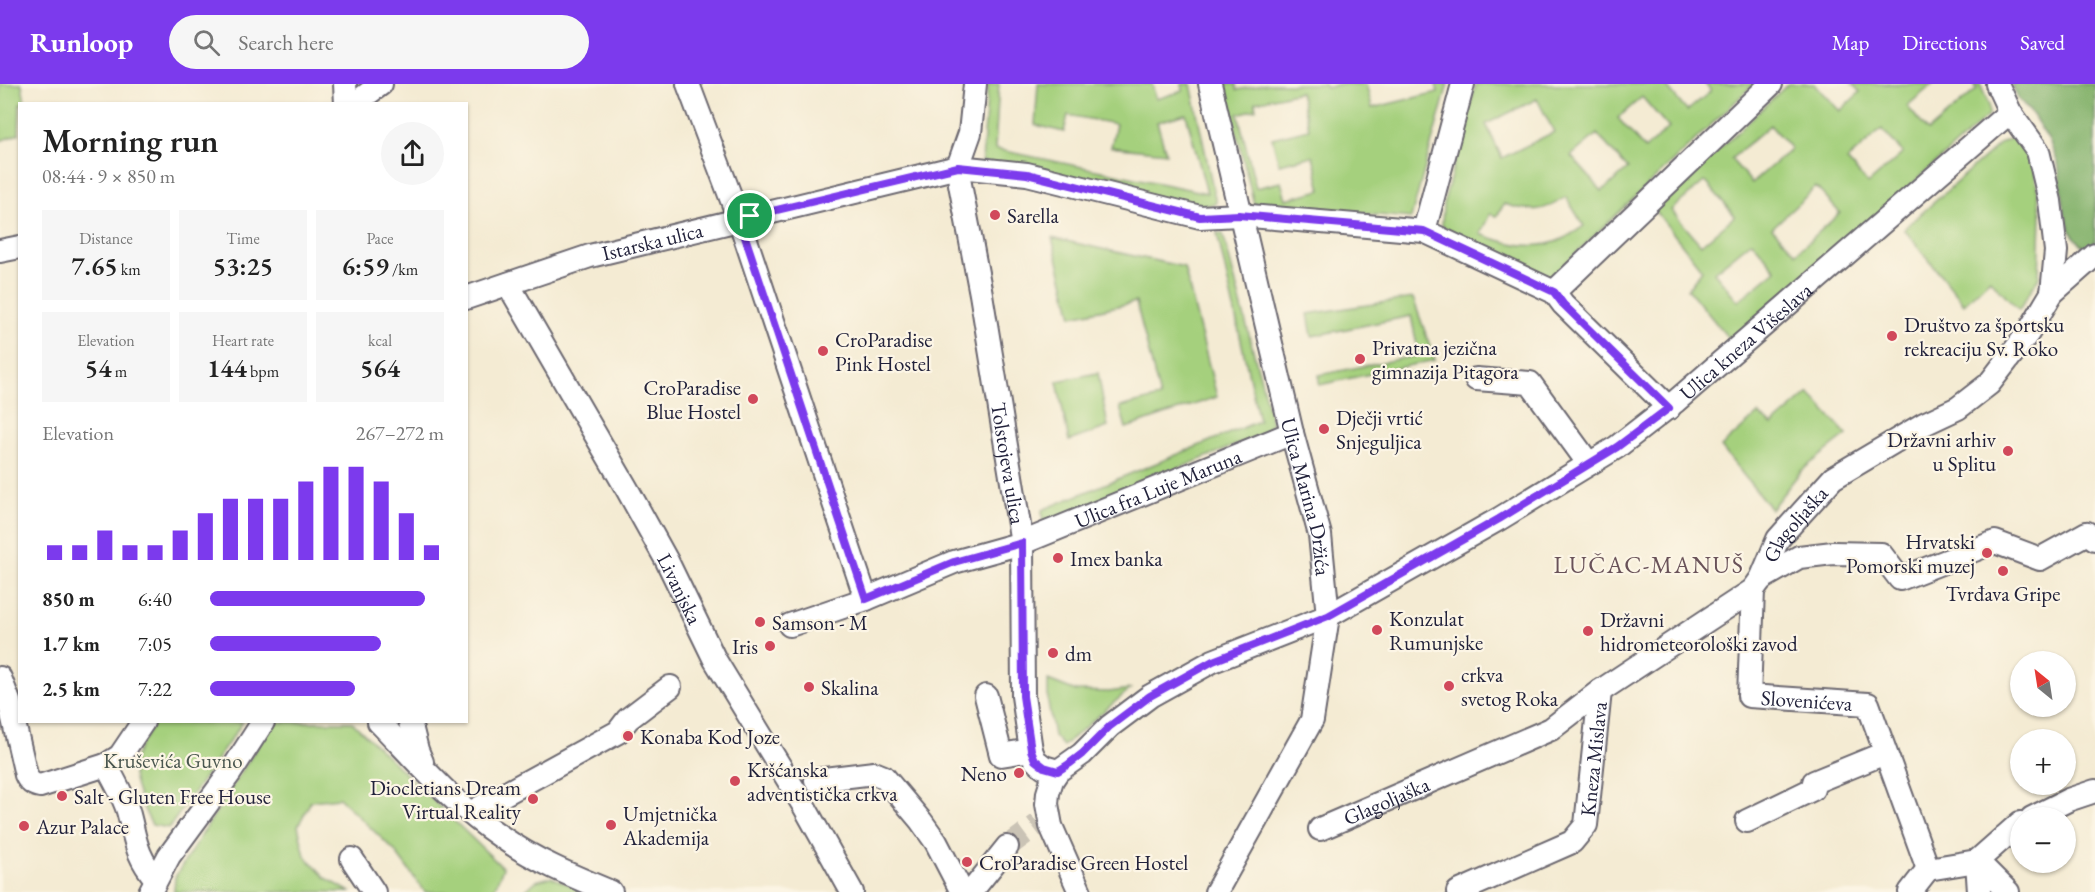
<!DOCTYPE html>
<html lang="en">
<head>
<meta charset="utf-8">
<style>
	body { margin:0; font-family:"EB Garamond",serif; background:#f6f6f6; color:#222; height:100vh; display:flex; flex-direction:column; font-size:22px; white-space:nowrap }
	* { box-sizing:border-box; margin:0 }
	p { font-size:20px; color:#767676 }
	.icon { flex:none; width:33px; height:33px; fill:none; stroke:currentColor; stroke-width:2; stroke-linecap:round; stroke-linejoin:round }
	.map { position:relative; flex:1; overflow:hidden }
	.panel { position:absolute; left:18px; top:18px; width:450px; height:621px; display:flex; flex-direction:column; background:#fff; border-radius:0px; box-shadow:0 2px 4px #0004 }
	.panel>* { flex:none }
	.needle { width:39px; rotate:330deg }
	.buttons { position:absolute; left:2010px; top:567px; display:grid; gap:12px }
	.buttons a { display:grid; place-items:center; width:66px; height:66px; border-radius:50%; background:#fff; box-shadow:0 2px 4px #0004; font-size:30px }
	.pin { position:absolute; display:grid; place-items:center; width:51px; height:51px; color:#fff; margin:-26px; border:3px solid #fff; border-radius:50%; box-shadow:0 2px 6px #0007 }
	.round { display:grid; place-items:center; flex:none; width:63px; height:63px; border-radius:32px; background:#f6f6f6 }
	.headline { display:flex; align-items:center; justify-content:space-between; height:102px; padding:0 24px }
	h1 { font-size:33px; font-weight:600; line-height:45px }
	.figures { display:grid; grid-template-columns:repeat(3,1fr); gap:9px; height:102px; padding:6px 24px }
	.figures div { display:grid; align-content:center; border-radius:0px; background:#f6f6f6; text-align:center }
	.figures b { font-size:26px; font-weight:600 }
	.figures small { font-size:16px; font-weight:400 }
	.figures p { font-size:16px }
	.chart { height:168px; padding:12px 24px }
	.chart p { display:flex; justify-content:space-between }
	.chart svg { width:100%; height:108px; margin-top:6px; stroke:#7c3aed; stroke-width:6 }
	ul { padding:0 24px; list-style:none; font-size:20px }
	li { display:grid; grid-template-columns:96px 72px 1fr; align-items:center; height:45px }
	li i { height:15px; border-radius:8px; background:#7c3aed }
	header { display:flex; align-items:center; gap:36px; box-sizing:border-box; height:84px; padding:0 30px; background:#7c3aed; color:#fff }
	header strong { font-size:28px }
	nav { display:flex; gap:33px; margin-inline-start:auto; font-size:21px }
	.search { width:420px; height:54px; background:#f6f6f6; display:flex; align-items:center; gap:15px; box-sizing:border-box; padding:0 21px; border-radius:33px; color:#767676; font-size:22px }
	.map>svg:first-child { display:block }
	.green { fill:#a5d07d; stroke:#64795c; stroke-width:1.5; fill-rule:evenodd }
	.forest { fill:#84b26c; stroke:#536a54; stroke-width:1.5 }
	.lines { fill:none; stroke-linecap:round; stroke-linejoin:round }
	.minor-tunnel { stroke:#cac3b5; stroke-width:22; stroke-dasharray:22 11; stroke-linecap:butt }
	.minor-casing { stroke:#6c6870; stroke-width:26 }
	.minor { stroke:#fff; stroke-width:22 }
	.route-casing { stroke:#fff; stroke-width:12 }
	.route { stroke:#7c3aed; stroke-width:8 }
	.poi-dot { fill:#d1495b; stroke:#fcf5e5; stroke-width:2 }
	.labels { text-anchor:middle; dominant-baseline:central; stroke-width:4.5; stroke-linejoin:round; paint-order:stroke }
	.poi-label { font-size:21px; fill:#22223b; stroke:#fcf5e5; text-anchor:start }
	.street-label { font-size:21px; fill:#22223b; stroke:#fcf5e5 }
	.park-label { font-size:21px; fill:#49564f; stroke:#fcf5e5 }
	.quarter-label { font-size:24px; letter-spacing:1.5px; fill:#695259; stroke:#fcf5e5 }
</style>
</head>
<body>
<header>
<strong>Runloop</strong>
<div class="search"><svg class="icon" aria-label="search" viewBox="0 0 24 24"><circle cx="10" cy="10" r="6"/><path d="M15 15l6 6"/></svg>Search here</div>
<nav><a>Map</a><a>Directions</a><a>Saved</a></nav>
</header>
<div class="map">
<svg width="2095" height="808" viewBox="0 0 2095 808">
	<rect width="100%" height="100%" fill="#fcf5e5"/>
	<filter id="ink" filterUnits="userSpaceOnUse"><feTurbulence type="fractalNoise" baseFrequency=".0167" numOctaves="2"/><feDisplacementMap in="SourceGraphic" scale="12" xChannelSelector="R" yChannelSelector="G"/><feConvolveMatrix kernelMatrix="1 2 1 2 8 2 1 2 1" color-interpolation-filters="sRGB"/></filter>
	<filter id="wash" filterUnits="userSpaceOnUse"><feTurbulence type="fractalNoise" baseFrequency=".008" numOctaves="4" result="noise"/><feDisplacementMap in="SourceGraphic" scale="24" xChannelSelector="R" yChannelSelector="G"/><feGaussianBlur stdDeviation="1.35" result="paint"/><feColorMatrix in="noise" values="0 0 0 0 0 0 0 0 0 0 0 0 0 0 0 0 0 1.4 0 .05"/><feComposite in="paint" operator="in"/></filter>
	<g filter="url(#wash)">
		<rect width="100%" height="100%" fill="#f4ebd3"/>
		<path class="green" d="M0,0H22L25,19L20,20L19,50L0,57Z
			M988,0H999L995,65L1207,109L1186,30L1157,38L1166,69L1111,63L1116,40L1068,31L1064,48L1035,41L1038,0H1152L1156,15L1183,7L1182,0H1191L1216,119L1198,124L982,77Z
			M1225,0H1236L1237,6L1267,0H1324L1326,4L1340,0H1366L1372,24L1438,8L1436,0H1448L1411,134L1254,120ZM1300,8L1309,45L1272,54L1279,80L1313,72L1321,106L1286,115L1281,98L1256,104L1238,30L1256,25L1255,18Z
			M1476,0H1670L1667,3L1687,27L1711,7L1705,0H1754L1550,194L1442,142L1443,121ZM1642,13L1669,44L1645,65L1618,34ZM1537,15L1554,48L1502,74L1486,40ZM1597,50L1628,85L1602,107L1571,72ZM1566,113L1584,142C1575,148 1565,155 1555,158C1531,166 1503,159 1480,150L1490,130L1497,132L1504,120C1530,128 1543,129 1566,113Z
			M1788,0H1814L1840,27L1860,8L1852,0H1933L1907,22L1928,47L1977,5L1974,0H1980L1989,21V31L1733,260L1688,205L1702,186L1655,126ZM1770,41L1791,65L1752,99L1731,75ZM1882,45L1903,69L1868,100L1847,76ZM1705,97L1735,132L1701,161L1671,126ZM1816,103L1840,129L1796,169L1772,144ZM1752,157L1776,186L1738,217L1714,188Z
			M2014,53L2023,61L2034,82L2041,130L2039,193L2019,226L1990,195L1964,220L1904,145L2002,58Z
			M1217,149L1223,150L1272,339L1263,350L1043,440L1042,426L1259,337Z
			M1052,154L1184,183L1217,313L1126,344L1120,323L1160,313L1136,218L1072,232Z
			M1413,214L1435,276L1319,301V291L1419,271L1411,232L1312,252L1308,230Z
			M1098,289L1108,343L1069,357L1057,297Z
			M1809,309L1847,351L1801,387L1771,425L1721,363L1758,330L1772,341Z
			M1048,596L1076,607L1109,608L1130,605L1063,662L1054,652L1048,618Z
			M155,638H243L169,744L152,741C145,729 129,693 133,679C137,664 147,651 155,638Z
			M273,638H352L503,784L493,808H425L394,766L339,714L311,717L298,742L305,772L326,794L350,808H174L175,793Z
			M551,793L587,808H524L536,797Z"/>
		<path class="forest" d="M2011,0H2095V160L2084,164L2072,150L2065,131L2058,79L2049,57L2033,31L2018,14Z"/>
	</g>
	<g filter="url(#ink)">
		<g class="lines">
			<path class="minor-tunnel" d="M1007,763L1038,740"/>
			<defs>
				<g id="minor">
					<path d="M345,0L346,20"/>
					<path d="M688,0L739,135L866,515"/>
					<path id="s1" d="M975,0L970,49L958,83L960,100L981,210L1022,459L1023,612L1031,666L1035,676L1044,683L1058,687"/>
					<path id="s2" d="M1210,0L1292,349L1320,451L1328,532L1312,636L1216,808"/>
					<path d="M354,20L381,0"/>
					<path d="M1424,147L1463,0"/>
					<path d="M0,167L20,163"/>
					<path id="s3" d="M508,200L627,405L667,477L715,576L804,722L852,808"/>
					<path d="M1554,208L1771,0"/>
					<path d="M2052,209L2095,171"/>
					<path id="s4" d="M466,214L590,172L958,83L1027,90L1200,133L1239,131L1424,147L1554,208L1563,220L1669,324"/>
					<path d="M1476,295L1530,299L1589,380"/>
					<path d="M1761,495L1799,473L1833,469L1881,470L1900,495L1995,458L2040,475L2087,449L2095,455"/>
					<path id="s5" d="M1753,506L1749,612L1868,620L1928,785"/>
					<path id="s6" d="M790,541L866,515L954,478L1022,459L1292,349"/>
					<path d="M0,594L9,617L26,691C29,698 33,701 40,702L106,681L120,672L143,638"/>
					<path d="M986,612L1001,671L1031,666"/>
					<path d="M379,638C417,677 454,721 500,752C534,776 572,792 611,808"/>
					<path d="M410,638L417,666L422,678"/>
					<path d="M106,681C114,696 123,711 128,727C136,756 135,770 156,795"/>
					<path d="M816,696L874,689L884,693L921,737L936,758L962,808"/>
					<path d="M470,729L618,648L628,635L670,603"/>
					<path d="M2032,734L2068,716L2095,707"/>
					<path d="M1747,737L1813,705L1814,698L1885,669"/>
					<path id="s7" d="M1320,745L1551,645L1600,607L1753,506L1761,495L1778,455L1833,394L1924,340L1958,324L1989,300L2028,249L2052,209L2056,167L2050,117L2038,67L2010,28L1997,0"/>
					<path d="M352,775L374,808"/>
					<path d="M1977,777L2008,808"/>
					<path d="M1977,777L1979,808"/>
					<path d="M1928,785L1977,777L2020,739"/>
					<path d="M150,808L169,772L230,689L263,638"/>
					<path d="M971,808L1007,763"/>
					<path id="s8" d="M1080,808L1051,742L1047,720L1048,709L1052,696L1058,687L1082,670L1110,642L1150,612L1213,577L1328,532L1499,435L1617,363L1676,317L2010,28"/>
					<path id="s9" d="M1458,808L1572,758L1586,741L1600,607"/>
					<path d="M1910,808L1928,785"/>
				</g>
			</defs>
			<use href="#minor" class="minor-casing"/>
			<use href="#minor" class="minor"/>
		</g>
	</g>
	<g class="lines" filter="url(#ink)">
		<defs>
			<path id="route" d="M958,83L1027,90L1200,133L1239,131L1424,147L1554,208L1563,220L1669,324L1617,363L1499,435L1328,532L1213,577L1150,612L1110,642L1082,670L1069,680L1058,687L1044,683L1035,676L1031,666L1023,612L1022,459L954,478L866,515L739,135Z"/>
		</defs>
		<use href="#route" class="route-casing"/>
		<use href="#route" class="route"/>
	</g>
	<g class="poi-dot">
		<circle cx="995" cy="131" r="6"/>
		<circle cx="1892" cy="252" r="6"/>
		<circle cx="823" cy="267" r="6"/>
		<circle cx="1360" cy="275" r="6"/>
		<circle cx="753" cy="315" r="6"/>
		<circle cx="1324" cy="345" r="6"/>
		<circle cx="2008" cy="367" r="6"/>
		<circle cx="1987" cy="469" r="6"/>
		<circle cx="1058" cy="474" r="6"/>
		<circle cx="2003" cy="487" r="6"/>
		<circle cx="760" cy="538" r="6"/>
		<circle cx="1377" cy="546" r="6"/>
		<circle cx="1588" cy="547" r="6"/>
		<circle cx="770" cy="562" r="6"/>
		<circle cx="1053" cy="569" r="6"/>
		<circle cx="1449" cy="602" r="6"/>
		<circle cx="809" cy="603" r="6"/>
		<circle cx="628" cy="652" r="6"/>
		<circle cx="1019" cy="689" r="6"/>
		<circle cx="735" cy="697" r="6"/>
		<circle cx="62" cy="712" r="6"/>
		<circle cx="533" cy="715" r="6"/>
		<circle cx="611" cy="741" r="6"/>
		<circle cx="24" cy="742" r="6"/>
		<circle cx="967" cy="778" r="6"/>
	</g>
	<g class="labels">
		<g class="poi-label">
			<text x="1007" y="131">Sarella</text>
			<text x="1904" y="240">Društvo za športsku<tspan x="1904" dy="24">rekreaciju Sv. Roko</tspan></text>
			<text x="835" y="255">CroParadise<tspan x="835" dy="24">Pink Hostel</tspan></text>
			<text x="1372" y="263">Privatna jezična<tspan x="1372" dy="24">gimnazija Pitagora</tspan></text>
			<text x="741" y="303" text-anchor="end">CroParadise<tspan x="741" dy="24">Blue Hostel</tspan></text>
			<text x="1336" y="333">Dječji vrtić<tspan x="1336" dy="24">Snjeguljica</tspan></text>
			<text x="1996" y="355" text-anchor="end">Državni arhiv<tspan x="1996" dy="24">u Splitu</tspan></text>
			<text x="1975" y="457" text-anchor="end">Hrvatski<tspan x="1975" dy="24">Pomorski muzej</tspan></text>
			<text x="1070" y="474">Imex banka</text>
			<text x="2003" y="509" text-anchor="middle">Tvrđava Gripe</text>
			<text x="1389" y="534">Konzulat<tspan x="1389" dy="24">Rumunjske</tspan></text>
			<text x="1600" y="535">Državni<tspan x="1600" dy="24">hidrometeorološki zavod</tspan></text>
			<text x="772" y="538">Samson - M</text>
			<text x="758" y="562" text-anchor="end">Iris</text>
			<text x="1065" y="569">dm</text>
			<text x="1461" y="590">crkva<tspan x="1461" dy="24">svetog Roka</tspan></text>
			<text x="821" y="603">Skalina</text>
			<text x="640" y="652">Konaba Kod Joze</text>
			<text x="747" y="685">Kršćanska<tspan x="747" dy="24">adventistička crkva</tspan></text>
			<text x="1007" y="689" text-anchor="end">Neno</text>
			<text x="521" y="703" text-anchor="end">Diocletians Dream<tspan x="521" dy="24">Virtual Reality</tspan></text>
			<text x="74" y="712">Salt - Gluten Free House</text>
			<text x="623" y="729">Umjetnička<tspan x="623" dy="24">Akademija</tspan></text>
			<text x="36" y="742">Azur Palace</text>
			<text x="979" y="778">CroParadise Green Hostel</text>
		</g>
		<g class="street-label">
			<text stroke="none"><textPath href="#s4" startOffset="195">Istarska ulica</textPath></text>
			<text stroke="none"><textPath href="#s8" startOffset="946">Ulica kneza Višeslava</textPath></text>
			<text stroke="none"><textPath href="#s1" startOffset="386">Tolstojeva ulica</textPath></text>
			<text stroke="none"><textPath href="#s6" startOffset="393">Ulica fra Luje Maruna</textPath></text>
			<text stroke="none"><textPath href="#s2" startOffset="424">Ulica Marina Držića</textPath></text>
			<text stroke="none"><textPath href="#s7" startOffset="576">Glagoljaška</textPath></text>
			<text stroke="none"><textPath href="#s3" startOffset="350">Livanjska</textPath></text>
			<text stroke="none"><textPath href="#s5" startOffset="164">Slovenićeva</textPath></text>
			<text stroke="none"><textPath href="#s9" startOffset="213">Kneza Mislava</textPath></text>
			<text stroke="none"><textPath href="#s7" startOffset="72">Glagoljaška</textPath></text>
		</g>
		<g class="park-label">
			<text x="173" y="676">Kruševića Guvno</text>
		</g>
		<g class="quarter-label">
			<text x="1649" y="480">LUČAC-MANUŠ</text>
		</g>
	</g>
</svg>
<div class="buttons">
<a><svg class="needle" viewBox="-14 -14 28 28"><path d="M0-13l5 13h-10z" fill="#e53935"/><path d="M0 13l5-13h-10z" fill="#767676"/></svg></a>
<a>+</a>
<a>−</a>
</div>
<div class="pin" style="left:750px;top:132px;background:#1e9e55"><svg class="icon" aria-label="arrive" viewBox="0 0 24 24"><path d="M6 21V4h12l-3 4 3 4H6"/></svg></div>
<section class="panel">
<div class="headline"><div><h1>Morning run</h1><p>08:44 · 9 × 850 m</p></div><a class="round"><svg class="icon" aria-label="share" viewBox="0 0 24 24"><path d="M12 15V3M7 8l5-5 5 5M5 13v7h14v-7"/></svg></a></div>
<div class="figures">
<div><p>Distance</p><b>7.65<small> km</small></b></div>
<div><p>Time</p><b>53:25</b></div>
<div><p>Pace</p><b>6:59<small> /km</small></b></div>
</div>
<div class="figures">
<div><p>Elevation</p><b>54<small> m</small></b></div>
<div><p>Heart rate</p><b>144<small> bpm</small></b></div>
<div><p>kcal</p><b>564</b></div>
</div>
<div class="chart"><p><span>Elevation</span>267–272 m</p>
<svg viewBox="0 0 160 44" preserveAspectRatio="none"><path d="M5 44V38M15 44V38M25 44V32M35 44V38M45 44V38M55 44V32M65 44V25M75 44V19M85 44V19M95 44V19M105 44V12M115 44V6M125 44V6M135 44V12M145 44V25M155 44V38"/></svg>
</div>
<ul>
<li><b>850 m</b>6:40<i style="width:92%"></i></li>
<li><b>1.7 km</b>7:05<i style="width:73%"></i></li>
<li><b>2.5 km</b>7:22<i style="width:62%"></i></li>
</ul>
</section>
</div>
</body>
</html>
